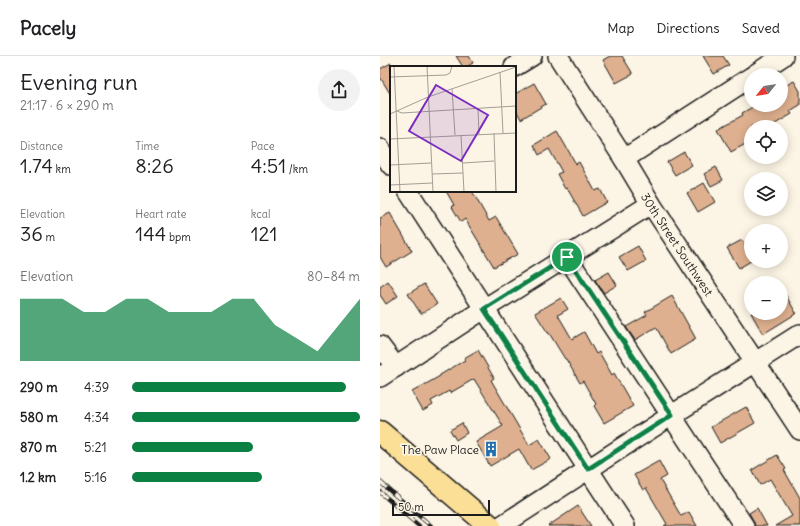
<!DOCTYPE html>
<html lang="en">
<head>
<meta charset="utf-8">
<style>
	body { margin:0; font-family:Delius,sans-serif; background:#f2f2f2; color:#202124; height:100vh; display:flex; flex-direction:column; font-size:15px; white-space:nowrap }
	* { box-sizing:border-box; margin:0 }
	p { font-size:13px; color:#757577 }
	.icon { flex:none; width:22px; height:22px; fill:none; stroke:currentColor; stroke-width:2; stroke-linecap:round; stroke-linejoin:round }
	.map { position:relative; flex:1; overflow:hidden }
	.side { display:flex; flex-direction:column; background:#fff; width:380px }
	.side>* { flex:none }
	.needle { width:26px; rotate:240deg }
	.tools { position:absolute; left:364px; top:12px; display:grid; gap:8px }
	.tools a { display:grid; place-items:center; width:44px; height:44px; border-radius:50%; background:#fff; box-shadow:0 2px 10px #0003; font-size:20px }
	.scale { position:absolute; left:12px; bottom:10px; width:98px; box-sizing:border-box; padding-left:4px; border:2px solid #1c1c1c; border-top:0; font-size:11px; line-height:14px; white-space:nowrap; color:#1c1c1c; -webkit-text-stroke:3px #fcf5e5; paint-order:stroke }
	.pin { position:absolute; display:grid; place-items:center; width:34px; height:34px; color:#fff; margin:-17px; border:2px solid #fff; border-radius:50%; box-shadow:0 1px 4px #0007 }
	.round { display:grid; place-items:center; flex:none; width:42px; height:42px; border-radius:21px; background:#f2f2f2 }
	.headline { display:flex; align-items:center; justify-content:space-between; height:68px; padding:0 20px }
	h1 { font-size:22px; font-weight:600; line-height:30px }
	.metrics { display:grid; grid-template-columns:repeat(3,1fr); gap:6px; height:68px; padding:4px 20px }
	.metrics div { display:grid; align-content:center }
	.metrics b { font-size:20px; font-weight:600 }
	.metrics small { font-size:11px; font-weight:400 }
	.metrics p { font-size:11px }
	.chart { height:112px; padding:8px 20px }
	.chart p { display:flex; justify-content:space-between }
	.chart svg { width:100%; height:72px; margin-top:4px; fill:#0b8043; opacity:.7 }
	ul { padding:0 20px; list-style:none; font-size:13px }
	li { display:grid; grid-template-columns:64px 48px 1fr; align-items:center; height:30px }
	li i { height:10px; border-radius:5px; background:#0b8043 }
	header { display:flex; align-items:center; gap:24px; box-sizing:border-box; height:56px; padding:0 20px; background:#fff; border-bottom:1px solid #e0e0e0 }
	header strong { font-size:19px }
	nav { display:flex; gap:22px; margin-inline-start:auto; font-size:14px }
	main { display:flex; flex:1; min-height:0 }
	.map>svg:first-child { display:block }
	.building { fill:#deb08f; stroke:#1c1c1c }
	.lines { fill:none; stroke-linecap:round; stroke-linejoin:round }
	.minor-casing { stroke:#1c1c1c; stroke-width:22 }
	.major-casing { stroke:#1c1c1c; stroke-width:25 }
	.minor { stroke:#fcf5e5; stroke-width:19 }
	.major { stroke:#fbdf96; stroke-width:22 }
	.rail-casing { stroke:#1c1c1c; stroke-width:4.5 }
	.rail { stroke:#fcf5e5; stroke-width:3; stroke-dasharray:9; stroke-linecap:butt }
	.route-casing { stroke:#fff; stroke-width:8 }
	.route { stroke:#0b8043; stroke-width:5 }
	.labels { text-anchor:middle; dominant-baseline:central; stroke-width:3.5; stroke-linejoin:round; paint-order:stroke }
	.street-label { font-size:12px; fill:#1c1c1c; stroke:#fcf5e5 }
	.poi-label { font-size:12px; fill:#1c1c1c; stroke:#fcf5e5; text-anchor:end }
	.inset-road { fill:none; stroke:#a29e95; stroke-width:1 }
	.view { fill:#7b2cbf; fill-opacity:0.15; stroke:#7b2cbf; stroke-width:2 }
	.inset-edge { fill:none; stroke:#1c1c1c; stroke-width:2 }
</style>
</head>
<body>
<header>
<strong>Pacely</strong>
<nav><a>Map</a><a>Directions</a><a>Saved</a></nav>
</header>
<main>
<section class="side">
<div class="headline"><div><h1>Evening run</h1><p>21:17 · 6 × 290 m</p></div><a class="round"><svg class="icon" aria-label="share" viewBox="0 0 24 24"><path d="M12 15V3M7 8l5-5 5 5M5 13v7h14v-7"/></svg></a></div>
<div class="metrics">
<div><p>Distance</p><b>1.74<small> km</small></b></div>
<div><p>Time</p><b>8:26</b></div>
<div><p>Pace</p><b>4:51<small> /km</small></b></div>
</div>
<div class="metrics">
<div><p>Elevation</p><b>36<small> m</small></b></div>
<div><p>Heart rate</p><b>144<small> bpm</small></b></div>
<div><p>kcal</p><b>121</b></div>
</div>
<div class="chart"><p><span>Elevation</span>80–84 m</p>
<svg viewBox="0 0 160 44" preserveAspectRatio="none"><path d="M0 44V6L10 6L20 6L30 14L40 14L50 6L60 6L70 14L80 14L90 14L100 6L110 6L120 22L130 30L140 38L150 22L160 6V44z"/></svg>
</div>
<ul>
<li><b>290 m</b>4:39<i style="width:94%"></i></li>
<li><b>580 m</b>4:34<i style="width:100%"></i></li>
<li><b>870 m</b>5:21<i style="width:53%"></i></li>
<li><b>1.2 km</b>5:16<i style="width:57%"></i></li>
</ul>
</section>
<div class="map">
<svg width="420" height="470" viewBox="0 0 420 470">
	<rect width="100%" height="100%" fill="#fcf5e5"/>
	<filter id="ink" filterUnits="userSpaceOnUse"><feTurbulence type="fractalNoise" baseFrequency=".025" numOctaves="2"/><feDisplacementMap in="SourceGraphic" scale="8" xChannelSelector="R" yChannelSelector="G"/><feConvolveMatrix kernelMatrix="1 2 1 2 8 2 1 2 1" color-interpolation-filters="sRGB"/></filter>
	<g filter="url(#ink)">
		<path class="building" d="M76,0H89L93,7L86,11H83Z
			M230,0H242L253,18L236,27L223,4Z
			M323,0H343L349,9L334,18Z
			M11,7V39L0,21V13Z
			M414,25L420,35V49L410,55L412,58L390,71H371V85L351,96L338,73L363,59L362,57L376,49H401V43L405,41L401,34V32Z
			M154,27L166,48L141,63L135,52V38Z
			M177,75L196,108L199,106L215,135L220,133L227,146L203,160L187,132L185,133L177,118L182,116L169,93L159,99L154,89Z
			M304,96L312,109L295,119L287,106Z
			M336,111L343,124L331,130L324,118Z
			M324,127L335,146L318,156L307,137Z
			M66,135H92L109,165L116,161L138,198L114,211L85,163L81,166L72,151L74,149Z
			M10,157L32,195L6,211L0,201V162Z
			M362,184L366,190L371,187V205L359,212L347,192Z
			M258,190L266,205L248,215L239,201Z
			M229,216L237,229L224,237L215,224Z
			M8,225L18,240L6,248L0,239V231Z
			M44,228L57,248L41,258L28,238Z
			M401,231L416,257H417L383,278L371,257H401Z
			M292,240L316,283L291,298L276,271L255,284L246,271L267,259L265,256Z
			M181,242L188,253L178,259L192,283L204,276L216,298L219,296L232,319L234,317L253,350L224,367L214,350L216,348L203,325L200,327L186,303H185L169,277H168L155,257Z
			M98,294L114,322L111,324L149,389L159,383L171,403L151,414L139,393L110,410L96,386L123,370L94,323L70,337L69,335L51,345L53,349L43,355L32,336L60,320V319L85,304L84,302Z
			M366,351L375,367L340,387L331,371Z
			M82,367L87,377L76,384L70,374Z
			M397,399L406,413L404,414L420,442V470H395L412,460L390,423L380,429L372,414Z
			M279,405L287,420L280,424L301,460L309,456L317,470H284L287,468L266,432L263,434L254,419Z
			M198,450L211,470H168Z
			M377,452L387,470H375L373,464L369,457Z"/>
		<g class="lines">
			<defs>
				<g id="minor">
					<path id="s1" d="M178,0L244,103L271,148L420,374"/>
					<path d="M134,11L152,0"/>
					<path d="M374,19L403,0"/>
					<path d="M0,92L11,109"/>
					<path d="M244,103L371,21"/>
					<path d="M28,135L245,470"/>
					<path d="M187,201L364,470"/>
					<path d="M0,290L16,311"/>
					<path d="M0,321L104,253L271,148"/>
					<path d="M121,470L292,359L420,278"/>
				</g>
				<path id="major" d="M0,376L110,470"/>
			</defs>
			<use href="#minor" class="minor-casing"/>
			<use href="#major" class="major-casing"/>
			<use href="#minor" class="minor"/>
			<use href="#major" class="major"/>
			<defs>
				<path id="rail" d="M0,426L51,470
					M0,436L39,470"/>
			</defs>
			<use href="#rail" class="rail-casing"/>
			<use href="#rail" class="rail"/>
		</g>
	</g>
	<g class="lines" filter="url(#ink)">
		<defs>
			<path id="route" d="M187,201L292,359L208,413L104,253Z"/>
		</defs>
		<use href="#route" class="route-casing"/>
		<use href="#route" class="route"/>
	</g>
	<defs>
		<symbol id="building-bare" viewBox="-9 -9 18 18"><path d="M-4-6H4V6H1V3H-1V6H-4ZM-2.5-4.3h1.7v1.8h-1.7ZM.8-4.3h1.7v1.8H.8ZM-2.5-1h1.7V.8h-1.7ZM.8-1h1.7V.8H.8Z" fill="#1f6fb2" stroke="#fcf5e5" stroke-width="2.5" paint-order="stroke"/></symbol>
	</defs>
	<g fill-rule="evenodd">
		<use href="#building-bare" x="100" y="382" width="22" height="22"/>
	</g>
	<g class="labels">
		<g class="street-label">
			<text stroke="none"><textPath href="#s1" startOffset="223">30th Street Southwest</textPath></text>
		</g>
		<g class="poi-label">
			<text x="99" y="393">The Paw Place</text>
		</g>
	</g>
	<g transform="translate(10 10)">
		<rect width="126" height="126" fill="#fcf5e5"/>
		<path class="inset-road" d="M4,0L10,126M37,0L43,126M110,6L113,67M0,11L56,9L60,7L62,0M62,23L65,69M88,43L89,68M7,45L12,47L126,40M0,48L38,31L126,1M104,67L106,126M71,69L74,126M0,73L126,67M73,97L104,95M0,99L41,97M42,108L73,107M0,119L42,117"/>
		<path class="view" d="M46,19L98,49L71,95L19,65Z"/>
		<rect width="126" height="126" class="inset-edge"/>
	</g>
</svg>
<div class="tools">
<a><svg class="needle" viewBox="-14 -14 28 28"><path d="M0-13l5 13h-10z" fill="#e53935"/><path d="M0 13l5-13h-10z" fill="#757577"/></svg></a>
<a><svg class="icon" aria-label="locate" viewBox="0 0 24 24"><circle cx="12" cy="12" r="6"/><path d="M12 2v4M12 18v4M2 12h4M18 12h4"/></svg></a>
<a><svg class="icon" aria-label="layers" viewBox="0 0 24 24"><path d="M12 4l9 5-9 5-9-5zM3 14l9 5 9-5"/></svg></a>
<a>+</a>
<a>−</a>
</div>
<div class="scale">50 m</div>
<div class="pin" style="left:187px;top:201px;background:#1e9e55"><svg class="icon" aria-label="arrive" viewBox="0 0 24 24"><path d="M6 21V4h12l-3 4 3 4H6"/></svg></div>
</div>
</main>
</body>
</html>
